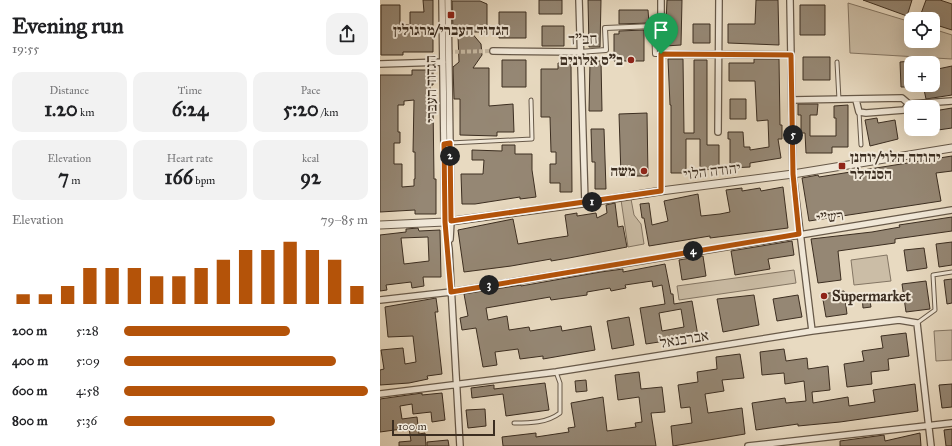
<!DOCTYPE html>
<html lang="en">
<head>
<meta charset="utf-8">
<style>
	body { margin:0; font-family:"IM FELL Great Primer","Frank Ruhl Libre",serif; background:#f2f2f2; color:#202124; height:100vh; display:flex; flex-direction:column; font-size:15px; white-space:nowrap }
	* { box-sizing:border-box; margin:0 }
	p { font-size:13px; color:#757577 }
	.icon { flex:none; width:22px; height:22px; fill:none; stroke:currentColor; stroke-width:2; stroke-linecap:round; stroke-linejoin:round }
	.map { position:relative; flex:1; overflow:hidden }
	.side { display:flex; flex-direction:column; background:#fff; width:380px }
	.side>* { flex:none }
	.tools { position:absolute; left:524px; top:12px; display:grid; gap:8px }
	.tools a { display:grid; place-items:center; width:36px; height:36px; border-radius:8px; background:#fff; box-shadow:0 4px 16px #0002; font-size:20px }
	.scale { position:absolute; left:12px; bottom:10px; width:103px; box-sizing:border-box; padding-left:4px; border:2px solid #3c2e21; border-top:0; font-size:11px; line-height:14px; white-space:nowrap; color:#3c2e21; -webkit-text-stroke:3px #f0e7d7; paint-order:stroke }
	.pin { position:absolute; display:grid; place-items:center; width:34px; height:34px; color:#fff; margin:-41px -17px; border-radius:50% 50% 50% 0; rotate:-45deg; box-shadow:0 0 4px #0007 }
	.pin .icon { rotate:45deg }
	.km { position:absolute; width:20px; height:20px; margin:-10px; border-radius:50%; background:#222; color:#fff; font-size:11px; line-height:20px; text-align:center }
	.round { display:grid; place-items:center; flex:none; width:42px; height:42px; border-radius:12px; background:#f2f2f2 }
	.overview { display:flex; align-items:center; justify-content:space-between; height:68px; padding:0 12px }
	h1 { font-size:22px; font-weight:800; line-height:30px }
	.figures { display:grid; grid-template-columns:repeat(3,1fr); gap:6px; height:68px; padding:4px 12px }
	.figures div { display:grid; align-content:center; border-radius:10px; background:#f2f2f2; text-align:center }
	.figures b { font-size:20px; font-weight:800 }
	.figures small { font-size:11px; font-weight:400 }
	.figures p { font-size:11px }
	.chart { height:112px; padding:8px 12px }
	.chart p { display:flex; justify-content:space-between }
	.chart svg { width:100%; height:72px; margin-top:4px; stroke:#b45309; stroke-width:6 }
	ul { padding:0 12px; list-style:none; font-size:13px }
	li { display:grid; grid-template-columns:64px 48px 1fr; align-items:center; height:30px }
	li i { height:10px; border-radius:5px; background:#b45309 }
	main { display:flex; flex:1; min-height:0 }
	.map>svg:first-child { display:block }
	.green { fill:#cbbda6; stroke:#847664 }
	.building { fill:#958774; stroke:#3c2e21; fill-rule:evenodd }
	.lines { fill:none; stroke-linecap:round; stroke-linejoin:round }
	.pedestrian-tunnel { stroke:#c6b8a1; stroke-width:4; stroke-dasharray:4 2; stroke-linecap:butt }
	.service-casing { stroke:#675949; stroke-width:5 }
	.pedestrian-casing { stroke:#675949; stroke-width:6 }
	.minor-casing { stroke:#675949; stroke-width:8 }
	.tertiary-casing { stroke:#675949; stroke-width:9 }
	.service { stroke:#f0e7d7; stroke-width:3 }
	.pedestrian { stroke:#f0e7d7; stroke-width:4 }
	.minor { stroke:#f0e7d7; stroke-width:5.5 }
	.tertiary { stroke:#f0e7d7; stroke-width:7 }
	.route-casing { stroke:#fff; stroke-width:8 }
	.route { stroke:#b45309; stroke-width:5 }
	.poi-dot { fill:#8f2418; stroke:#f0e7d7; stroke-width:1.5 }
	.labels { text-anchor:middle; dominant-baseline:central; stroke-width:4; stroke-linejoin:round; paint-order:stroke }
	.poi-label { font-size:15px; font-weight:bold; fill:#3c2e21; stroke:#f0e7d7; text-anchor:end }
	.street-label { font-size:15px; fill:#3c2e21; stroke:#f0e7d7 }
</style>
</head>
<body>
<main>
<section class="side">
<div class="overview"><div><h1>Evening run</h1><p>19:55</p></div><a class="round"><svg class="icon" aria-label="share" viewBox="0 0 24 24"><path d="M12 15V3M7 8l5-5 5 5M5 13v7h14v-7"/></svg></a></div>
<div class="figures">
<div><p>Distance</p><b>1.20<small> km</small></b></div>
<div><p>Time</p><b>6:24</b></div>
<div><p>Pace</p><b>5:20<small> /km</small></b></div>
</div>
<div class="figures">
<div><p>Elevation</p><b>7<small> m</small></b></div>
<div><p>Heart rate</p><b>166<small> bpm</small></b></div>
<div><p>kcal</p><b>92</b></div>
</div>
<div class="chart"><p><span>Elevation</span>79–85 m</p>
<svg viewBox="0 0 160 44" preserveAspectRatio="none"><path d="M5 44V38M15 44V38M25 44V33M35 44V22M45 44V22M55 44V22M65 44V27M75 44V27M85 44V22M95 44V17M105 44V11M115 44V11M125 44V6M135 44V11M145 44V17M155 44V33"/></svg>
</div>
<ul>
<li><b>200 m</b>5:28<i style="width:68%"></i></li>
<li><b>400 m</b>5:09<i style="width:87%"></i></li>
<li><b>600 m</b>4:58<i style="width:100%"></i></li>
<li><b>800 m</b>5:36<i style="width:62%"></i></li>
</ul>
</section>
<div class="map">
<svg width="572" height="446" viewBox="0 0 572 446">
	<rect width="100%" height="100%" fill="#e8dac1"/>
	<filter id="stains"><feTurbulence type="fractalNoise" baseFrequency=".005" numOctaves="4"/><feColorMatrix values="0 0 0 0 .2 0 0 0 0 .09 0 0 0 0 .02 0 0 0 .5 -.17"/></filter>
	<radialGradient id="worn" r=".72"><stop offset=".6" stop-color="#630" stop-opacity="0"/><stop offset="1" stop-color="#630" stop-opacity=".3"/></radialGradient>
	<path class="green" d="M468,3L531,22V41H553V29L572,35V59L470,53Z
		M251,199L254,215L261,224L264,244L248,247L241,200Z
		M507,255L511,281L474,285L471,260Z
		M414,270L416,283L299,300L297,286Z
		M572,330V360L556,361L554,331Z"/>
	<path class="building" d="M43,0H53V52H23V55H1V5H20V25H30V12H44Z
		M159,0H182V14H159Z
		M208,0H221L220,47H209Z
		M287,0H302L301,45L285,46Z
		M376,0H398L399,45L348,43V24H375Z
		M483,0H532L527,16Z
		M546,0H560L572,4V30L553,24V19H539Z
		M72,1H100L107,4V32H91L101,44L102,55L93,68H109V106L133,104L134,132H117V136L80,135V99H74L73,67L79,62L78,36L73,30Z
		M420,5H445V35H420Z
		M239,10H268L269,23L239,24Z
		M119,12H146V38H119Z
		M313,24H330V43H313Z
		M162,26H184V46H162Z
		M264,30V61H234V34H239V31Z
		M423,57H450V80H423Z
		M288,59H303L304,133H314V60H327V145H339V169L320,170V139H306V173H291V105H290Z
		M374,59H399L400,125H402V139H398L401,158L370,163V167L350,168V139H348V132H363L364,147H370V150L389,147L388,120L377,121L375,81H349V63H374Z
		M122,60H146V87H122Z
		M210,61H221L222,111H209Z
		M531,61V87H521L520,62Z
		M178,63H191L192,192H180V183H170V164H176V152H171L170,117H161V69H178Z
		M572,66V95L546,99L543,85H553V70Z
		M32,70H53V85H50V104H53L54,179H56V214H35V210L0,212V75H32ZM34,100L33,152H35V179H34V186L22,187V164H14V143H20V132H18V105H24V101Z
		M350,99H366V119H350Z
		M418,104H438L437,115H430V136H456V118H454V106L468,105V147H452V153H426L425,133H421V115H418Z
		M572,108V128L558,130L554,111Z
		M267,113L268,176H241L239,114Z
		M497,118L498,123L515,120L518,139L490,146L485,120Z
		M211,129H224L226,189H215V162H212Z
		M532,129H548V132L533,135Z
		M122,145H135V154H152V170L156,197L140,199V197L95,204H82L81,174H103L104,160H92V150L122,151Z
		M572,156V171L556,173L561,201L429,221L422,178L438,175L439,177Z
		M403,187L408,228L330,238V236L269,246L264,218H262L260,204L269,203L272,225L288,221L284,201L318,194L321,216L340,214L350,212L346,190L362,188V191L380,188L381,191Z
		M235,203L238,227L243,226L247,247L189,258L171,261V259L131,266L84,272L78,230L133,219L138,244L167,239L188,236L185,215L197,213V216L216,213L217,218L227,213L226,205Z
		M572,217V231L515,239V243L458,251L461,280L438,283L431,239L492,232L520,227L519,225Z
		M38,228L39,231L60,230L61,277H43L44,286L32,288L31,282L6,285L7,290L0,291V235L26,232V229ZM48,237L49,261L24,264L21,238Z
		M412,241L414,255L388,259L390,269L355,275L351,251Z
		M572,242V265L559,267L556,244Z
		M544,248L547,268L527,271L524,250Z
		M323,256L326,276L302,280L299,260Z
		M285,264L291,294H293L294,304L312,301L318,336L266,344L260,308L285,304L282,285L273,287L272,281L245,285L246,288L231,291L230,288L207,292V295L171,300L170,297L106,308L108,320L127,316L129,330L149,327L150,331L181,326L182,331L211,326L215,350L163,359V356L140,359L138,349L115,352L117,365L103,367L96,328L82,330L80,318L88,316L84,294L141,285V286L221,272L243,269V272ZM301,309L304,327L282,331L279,313Z
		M572,279V303L567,304L564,280Z
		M546,281L550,309L526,312L522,284Z
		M464,291L467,314L446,317L442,294Z
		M374,295L379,325L343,332L337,299Z
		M418,295L422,317L397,321L393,299Z
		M489,295L491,307L483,308L482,296Z
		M56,298L58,312H55L62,374L47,376L48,379L29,383L0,385V370L4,369L1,350L23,348L25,364L36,362L33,336L8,337L5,307Z
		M249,317L254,345L232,349L227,321Z
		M526,333L529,356L508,359L509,370L491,372L492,384L467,387L464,364L484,361L482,351L503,348L501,336Z
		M404,349L406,361L427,358L428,369L448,366L450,390L432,392L433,403L468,397L469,406L495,402L493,390L535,384L538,411L460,422L418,426V424L376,430L372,403L405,398L406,403L426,401L424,381L405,384L404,373L382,375L380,352Z
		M360,354L364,378L342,380L344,391L325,394L328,413L362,408L365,434L293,446L291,426L312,423L310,407L301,408L298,385L318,382L317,372L337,369L336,357Z
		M259,372L261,389L282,387L285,412L271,413L276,446H123L122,437L156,433V437L189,432L188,428L195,427L191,403L223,397L227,431L256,427L255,423L262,422L259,397L238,400L235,375Z
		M206,380L207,391L196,392L195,381Z
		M165,383L169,410L126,416L123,394L92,398L91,388L114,385V389Z
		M572,384V407L562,408L559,385Z
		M42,393V395L62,393L65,420L52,422L51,412L33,414L32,404L20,406L22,419L37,417L39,434L45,433L46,446H19V442L31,441L29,428L0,432V399Z
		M105,409L106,426L88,428L86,410Z
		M572,429V446H566L564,430Z
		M540,433L541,446H460V441L504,435L505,441Z
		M68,440L69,446H47V442Z"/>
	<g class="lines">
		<path class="pedestrian-tunnel" d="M69,52L113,51"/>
		<defs>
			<path id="service" d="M457,62L459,100
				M479,112L481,145
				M70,143L152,139L151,100
				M537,323L555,310L553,275L572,272
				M134,423C150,423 167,423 180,413V383L176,372"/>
			<path id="pedestrian" d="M199,52L226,50L225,28L274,26L275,54H281"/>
			<path id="minor" d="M62,0L65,222L69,249L80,446
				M68,0L71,221L70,239
				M199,0L205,203
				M281,0V191
				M410,0L413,174L432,331
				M113,51L199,52
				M281,54L411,55
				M0,64L63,62
				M412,100L522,98L529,104L572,101
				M476,100L479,112L486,113L524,110L529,104
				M338,132L339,0
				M0,300L71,292L572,210
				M0,394L176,372L432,331L519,320L537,323L551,446
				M368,446L572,423"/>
			<path id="tertiary" d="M0,225L65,222L205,203L281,191L413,174L572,148"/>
		</defs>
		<use href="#service" class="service-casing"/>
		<use href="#pedestrian" class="pedestrian-casing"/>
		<use href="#minor" class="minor-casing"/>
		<use href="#tertiary" class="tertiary-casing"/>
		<use href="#service" class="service"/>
		<use href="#pedestrian" class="pedestrian"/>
		<use href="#minor" class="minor"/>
		<use href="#tertiary" class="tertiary"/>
	</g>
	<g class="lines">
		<defs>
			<path id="route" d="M281,54L411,55L413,174L419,234L71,292L65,222L64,144L70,143L71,221L281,191Z"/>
		</defs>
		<use href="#route" class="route-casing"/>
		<use href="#route" class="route"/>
	</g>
	<g class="poi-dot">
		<rect x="67" y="11" width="8" height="8" rx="2"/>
		<circle cx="251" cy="60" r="4"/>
		<rect x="458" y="162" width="8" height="8" rx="2"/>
		<circle cx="264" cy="171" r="4"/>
		<circle cx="444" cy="296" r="4"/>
	</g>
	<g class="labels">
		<g class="poi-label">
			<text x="71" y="30" text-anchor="middle">הגדוד העברי/מרגולין</text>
			<text x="243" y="60">ב"ס אלונים</text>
			<text x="470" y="157" text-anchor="start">יהודה הלוי/יוחנן<tspan x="470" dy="17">הסנדלר</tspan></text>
			<text x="256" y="171">משה</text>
			<text x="452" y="296" text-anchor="start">Supermarket</text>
		</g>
		<g class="street-label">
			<text transform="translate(203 39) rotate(-2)">חב"ד</text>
			<text transform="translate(51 89) rotate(-91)">הגדוד העברי</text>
			<text transform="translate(332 171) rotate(-7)">יהודה הלוי</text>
			<text transform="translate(450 217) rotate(-9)">רש"י</text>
			<text transform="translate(304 339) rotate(-9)">אברבנאל</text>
		</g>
	</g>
	<rect width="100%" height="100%" filter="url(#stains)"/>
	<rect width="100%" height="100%" fill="url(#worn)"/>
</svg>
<div class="tools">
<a><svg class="icon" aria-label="locate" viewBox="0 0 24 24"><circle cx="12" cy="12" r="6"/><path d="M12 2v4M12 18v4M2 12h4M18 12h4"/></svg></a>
<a>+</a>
<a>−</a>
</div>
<div class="scale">100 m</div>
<div class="pin" style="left:281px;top:54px;background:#1e9e55"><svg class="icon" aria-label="arrive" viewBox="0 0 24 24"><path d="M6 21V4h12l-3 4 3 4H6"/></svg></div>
<b class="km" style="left:212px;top:202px">1</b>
<b class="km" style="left:70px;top:156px">2</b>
<b class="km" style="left:109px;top:285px">3</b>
<b class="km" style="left:313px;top:251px">4</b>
<b class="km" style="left:413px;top:135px">5</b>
</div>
</main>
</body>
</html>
